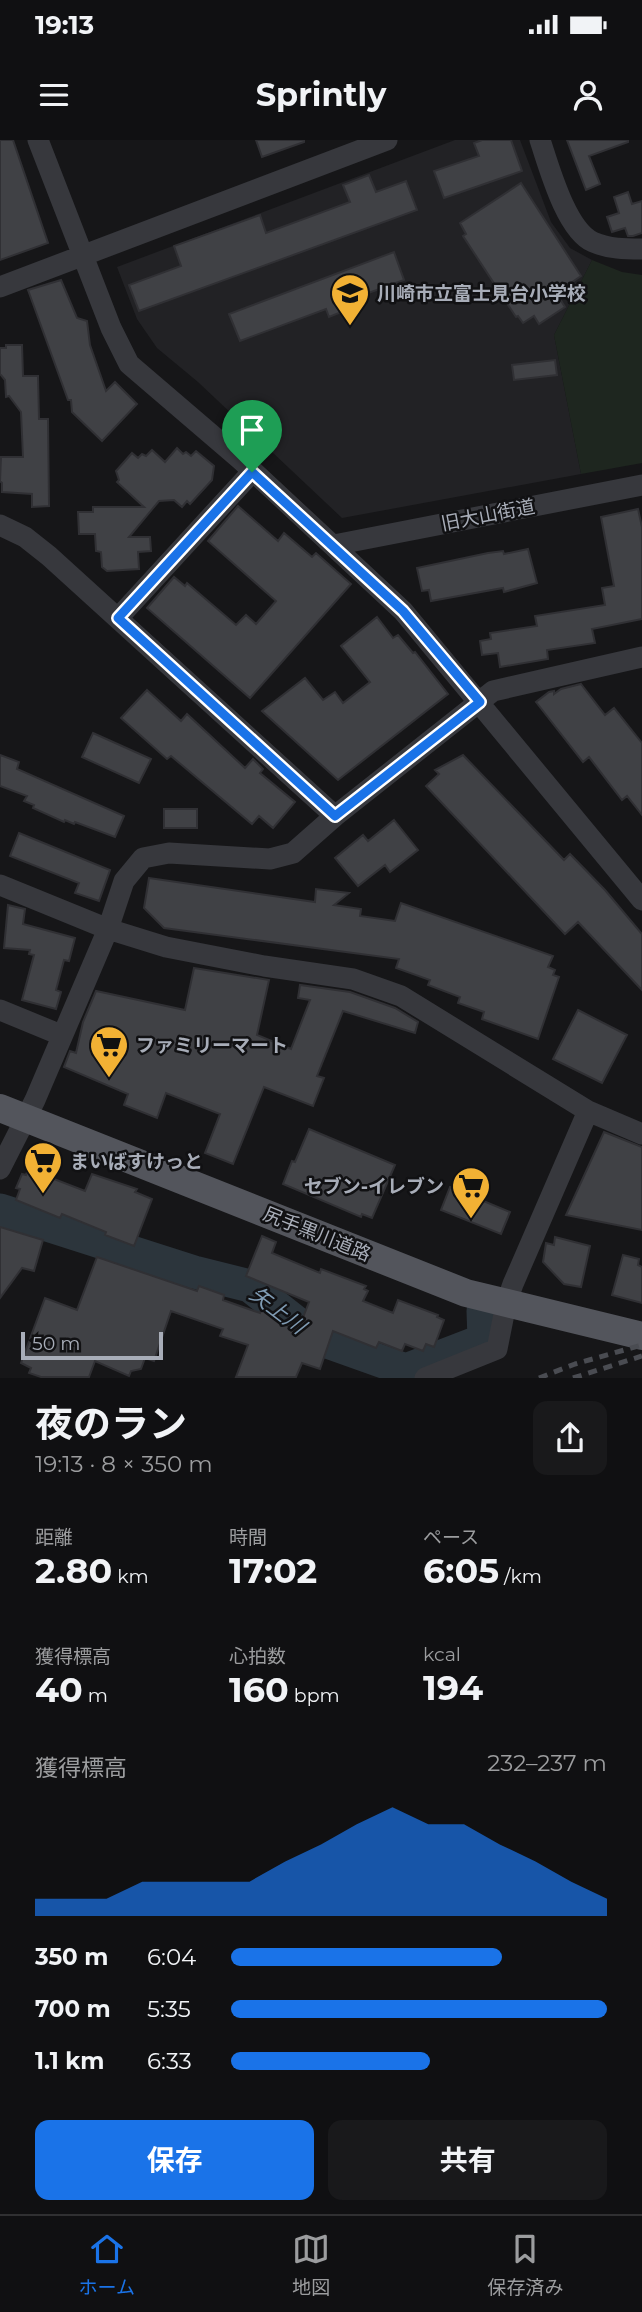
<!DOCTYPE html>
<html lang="ja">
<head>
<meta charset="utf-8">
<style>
	body { margin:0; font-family:Montserrat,"Noto Sans JP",sans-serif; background:#19191b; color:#f1f3f6; height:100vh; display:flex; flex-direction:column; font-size:26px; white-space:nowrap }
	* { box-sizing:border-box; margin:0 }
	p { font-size:23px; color:#9c9d9f }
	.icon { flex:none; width:38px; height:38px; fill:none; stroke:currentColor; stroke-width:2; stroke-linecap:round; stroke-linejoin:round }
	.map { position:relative; height:1238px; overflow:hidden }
	.details { display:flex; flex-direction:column; background:#101012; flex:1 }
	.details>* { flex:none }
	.scale { position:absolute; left:21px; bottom:18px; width:142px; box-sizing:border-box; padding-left:7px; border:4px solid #a8adb8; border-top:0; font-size:19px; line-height:24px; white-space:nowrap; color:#a8adb8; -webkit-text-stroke:5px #111113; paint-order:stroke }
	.pin { position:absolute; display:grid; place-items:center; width:60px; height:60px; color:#fff; margin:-72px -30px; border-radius:50% 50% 50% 0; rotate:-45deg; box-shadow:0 0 7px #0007 }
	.pin .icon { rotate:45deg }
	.round { display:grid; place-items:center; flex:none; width:74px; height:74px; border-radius:14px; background:#19191b }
	.head { display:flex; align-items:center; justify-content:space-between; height:119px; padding:0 35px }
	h1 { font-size:38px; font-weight:700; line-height:52px }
	.figures { display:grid; grid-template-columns:repeat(3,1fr); gap:10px; height:119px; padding:7px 35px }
	.figures div { display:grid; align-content:center }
	.figures b { font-size:35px; font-weight:700 }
	.figures small { font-size:19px; font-weight:400 }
	.figures p { font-size:19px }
	.chart { height:196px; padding:14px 35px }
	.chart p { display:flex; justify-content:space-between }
	.chart svg { width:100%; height:126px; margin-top:7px; fill:#1a73e8; opacity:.7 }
	.cta { display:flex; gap:14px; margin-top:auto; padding:14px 35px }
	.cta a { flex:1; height:80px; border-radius:14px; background:#1a73e8; color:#fff; font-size:28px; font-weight:700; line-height:80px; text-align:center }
	.cta a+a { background:#19191b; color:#f1f3f6 }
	ul { padding:0 35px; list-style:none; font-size:23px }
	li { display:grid; grid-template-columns:112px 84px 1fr; align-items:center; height:52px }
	li i { height:18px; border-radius:9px; background:#1a73e8 }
	.status { display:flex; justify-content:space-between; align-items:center; height:49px; padding:0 35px; background:#101012; direction:ltr }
	.status svg { height:19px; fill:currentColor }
	header { display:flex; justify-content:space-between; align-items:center; height:91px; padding:0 35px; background:#101012; font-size:32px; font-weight:700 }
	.tab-bar { display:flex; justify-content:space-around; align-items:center; height:98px; border-top:2px solid #303032; background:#101012; font-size:19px; color:#9c9d9f }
	.tab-bar a { display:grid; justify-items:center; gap:4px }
	.tab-bar .selected { color:#1a73e8 }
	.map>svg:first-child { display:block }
	.built { fill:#222225 }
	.green { fill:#1e261f }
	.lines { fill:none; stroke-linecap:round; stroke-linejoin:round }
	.river { stroke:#2c353c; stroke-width:33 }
	.building { fill:#404145; stroke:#303034; stroke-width:2 }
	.minor { stroke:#37383d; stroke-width:21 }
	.major { stroke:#53555c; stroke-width:28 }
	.rail { stroke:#4a4c52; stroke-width:5; stroke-dasharray:9 7; stroke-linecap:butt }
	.route-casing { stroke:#fff; stroke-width:14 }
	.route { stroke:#1a73e8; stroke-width:9 }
	.labels { text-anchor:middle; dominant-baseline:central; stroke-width:5; stroke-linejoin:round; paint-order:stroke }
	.poi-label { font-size:19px; font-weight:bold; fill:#a8adb8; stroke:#111113; text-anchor:start }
	.street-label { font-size:19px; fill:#a8adb8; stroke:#111113 }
	.water-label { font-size:21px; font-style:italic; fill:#7f9bb3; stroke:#111113 }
</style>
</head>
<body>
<div class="status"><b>19:13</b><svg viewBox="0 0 49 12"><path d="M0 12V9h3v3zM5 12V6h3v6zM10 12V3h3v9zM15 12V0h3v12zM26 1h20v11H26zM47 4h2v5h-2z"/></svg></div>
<header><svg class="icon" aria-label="menu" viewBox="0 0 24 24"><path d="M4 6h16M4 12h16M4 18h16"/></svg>Sprintly<svg class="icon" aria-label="person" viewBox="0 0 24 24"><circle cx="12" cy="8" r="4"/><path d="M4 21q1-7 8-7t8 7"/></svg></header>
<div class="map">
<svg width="642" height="1238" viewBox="0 0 642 1238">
	<rect width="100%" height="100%" fill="#161618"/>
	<path class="built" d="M455,0H520L551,82L570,108L592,120L554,195L581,334L342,378L198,242L157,208L137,179L117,127Z"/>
	<path class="green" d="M592,120L622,132L642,135V323L581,334L554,195Z"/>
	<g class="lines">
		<path class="river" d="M0,1070L194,1132L250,1146L316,1198L406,1230L484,1200L483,1171"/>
	</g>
	<path class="building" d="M0,0H13L48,103L0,120Z
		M256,0H304V2L262,17Z
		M482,0H511L522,31L444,58L434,31L479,16L474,3Z
		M567,0H628V2L589,16L600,44L586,50Z
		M369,35L376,52L406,41L417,70L139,171L129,145L181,126L174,106L260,75L266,93L350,62L343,45Z
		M521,43L581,136L568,145L572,152L560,159L565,167L539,184L534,176L523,183L518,176L516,177L463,96L466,94L460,83Z
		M628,52L632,64L642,61V93L633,96H628L625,88L612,92L607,77L619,73L614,57Z
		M394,112L404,140L341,163L344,171L329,177L326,169L240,201L229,174Z
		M61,140L77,178L87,181L90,205L106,251L115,242L137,264L102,301L72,272L71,260H68L28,150Z
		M6,205H22L23,236H38L39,279H48L49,366L32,367V354L2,352V343L0,341L1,317H23L21,272L9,256L6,257L5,240L0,234V208H6Z
		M555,220L557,235L514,240L512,225Z
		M177,308L183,314L186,312L191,316L196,311L214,326L212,340L190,364L187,361L182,367L174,360L159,361L129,397H150L151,411L138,412L139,429L107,431L102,427L101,412L96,411L95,394H79L78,372H93V367H144L117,342L119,340L116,331L132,313L138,318L142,314L146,316L152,310L165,322Z
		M238,366L278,401L284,393L312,417L316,413L351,444L250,558L147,468L174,437L185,446L187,443L236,485L246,475L256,484L276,461L208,401Z
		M638,369L642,387V479L592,489L595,503L547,510L548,519L500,527L498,513L482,515L480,501L491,499L490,493L537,486L535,476L605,465L602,448L614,446L601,377Z
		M528,409L537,443L504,452L503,448L431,461L429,450L422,451L417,428L488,413L503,411L504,414Z
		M377,477L393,498L398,495L413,513L415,512L448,554L338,640L262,571L305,538L323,560L335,552L343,563L370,542L341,506Z
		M581,544L605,575L614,568L642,603V675L627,656L622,660L589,617L583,622L536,562L549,552L554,551V554L561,549Z
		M147,550L181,581L187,574L245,628L253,619L263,629L260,633L295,662L273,688L259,676L252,684L171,616L167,619L121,578Z
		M93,593L151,619L139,643L82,617Z
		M0,615L19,622L17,629L124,676L115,697L75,682L74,684L65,680L64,682L33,668L34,665L24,661L27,656L0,646Z
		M463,615L564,720L570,714L605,750L642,794V850L578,782L565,794L426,646L439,634L435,630Z
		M164,669H197V688H164Z
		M394,680L418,710L390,732L385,725L358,746L335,718L363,695L368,701Z
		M19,693L110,730L99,761L75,753L79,743L10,716Z
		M149,738L315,762L316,749L349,753L334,765L361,769L360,776L395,781L401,763L553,816L548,827L555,830L553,835L559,837L538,899L482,879L484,872L458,863L460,857L428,845L430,840L396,828L399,819L164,788L144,768Z
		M8,765L25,769L23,784L75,798L69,821L64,820L56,850L61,852L56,869L22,860L34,815L29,814L30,810L4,808Z
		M194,828L269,840L257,895L291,909L310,860L298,858L300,845L350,852L395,868L418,882L415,893L343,871L317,936L324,938L313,966L264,947L233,1024L205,1013L220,974L166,953L157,978L124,965L128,954L64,927L70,911L76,913L83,882L96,851L185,870Z
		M578,870L627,895L602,943L553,919Z
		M309,989L395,1025L372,1078L362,1074L361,1077L283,1044L292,1021L295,1022Z
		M604,992L642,1007V1090L566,1075Z
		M28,1029L85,1051L92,1034L137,1049L135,1052L152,1059L134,1106L105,1095L106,1092L62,1074L60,1078L16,1060L20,1049L16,1048L22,1034L26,1035Z
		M450,1047L510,1072L501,1094L441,1070Z
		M0,1087L43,1100L34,1131L22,1128L0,1158Z
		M262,1096L276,1102L272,1113L320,1133L321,1129L366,1146L364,1149L368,1151L363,1161L393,1173L398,1160L438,1175L437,1177L444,1180L434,1207L426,1204L423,1211L405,1204L402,1211L379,1202L376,1208L333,1191L320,1229L302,1223L296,1237H236L248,1205L220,1196L223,1189L171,1171L154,1221L145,1218L141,1229L131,1231L129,1236L95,1221L89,1237H41L29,1233L31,1228L21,1223L45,1158L77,1170L97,1117L197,1151L199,1146L224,1155L223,1160L260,1173L262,1166L297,1193L309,1162L246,1136Z
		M555,1097L590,1106L581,1147L564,1144L543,1122L546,1103L554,1105Z
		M623,1115L639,1119L638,1125L642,1127V1163L612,1155Z"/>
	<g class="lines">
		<path class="minor" d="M38,0L111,188L129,224L241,320L403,471L642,760
			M540,0C549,27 566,90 593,102C609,109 625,109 642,109
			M0,147L387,0
			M0,385L25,397L49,416L335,676
			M334,405L642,345
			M118,478L252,332
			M0,745L108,789L166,807L264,826L353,839L401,856L588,971L642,994
			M0,870L61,895
			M0,1029L35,960L108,789L124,741L143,718L169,713L270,719L293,713L335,676L493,551L642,517
			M425,1238L497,1209L506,1164L513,1144L588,971"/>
		<path class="major" d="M0,968L466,1153L642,1196"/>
		<path class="rail" d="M539,1238L575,1224L642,1205
			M573,1238L642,1216"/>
	</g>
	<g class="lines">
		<defs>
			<path id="route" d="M252,332L403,471L480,562L335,676L118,478Z"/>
		</defs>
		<use href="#route" class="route-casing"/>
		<use href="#route" class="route"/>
	</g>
	<defs>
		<symbol id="school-pin" viewBox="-11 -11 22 30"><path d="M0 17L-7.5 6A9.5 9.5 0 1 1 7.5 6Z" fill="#f2b134" stroke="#111113"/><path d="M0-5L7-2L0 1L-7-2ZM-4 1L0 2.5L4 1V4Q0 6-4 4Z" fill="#111"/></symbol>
		<symbol id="supermarket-pin" viewBox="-11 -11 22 30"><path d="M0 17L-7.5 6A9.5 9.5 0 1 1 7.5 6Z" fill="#f2b134" stroke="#111113"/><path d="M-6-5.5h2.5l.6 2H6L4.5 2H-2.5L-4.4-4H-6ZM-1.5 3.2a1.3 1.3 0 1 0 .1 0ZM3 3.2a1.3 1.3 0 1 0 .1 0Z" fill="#111"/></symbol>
	</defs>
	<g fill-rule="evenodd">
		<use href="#school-pin" x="328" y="131" width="44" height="60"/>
		<use href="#supermarket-pin" x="87" y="883" width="44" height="60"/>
		<use href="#supermarket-pin" x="21" y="999" width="44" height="60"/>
		<use href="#supermarket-pin" x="449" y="1024" width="44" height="60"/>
	</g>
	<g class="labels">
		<g class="poi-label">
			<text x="377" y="153">川崎市立富士見台小学校</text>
			<text x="136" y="905">ファミリーマート</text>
			<text x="70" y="1021">まいばすけっと</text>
			<text x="444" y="1046" text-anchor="end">セブン-イレブン</text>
		</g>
		<g class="street-label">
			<text transform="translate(488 375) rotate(-11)">旧大山街道</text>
			<text transform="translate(317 1094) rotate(22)">尻手黒川道路</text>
		</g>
		<g class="water-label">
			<text transform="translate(278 1170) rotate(37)">矢上川</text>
		</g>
	</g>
</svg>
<div class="scale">50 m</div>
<div class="pin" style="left:252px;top:332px;background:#1e9e55"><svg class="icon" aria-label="arrive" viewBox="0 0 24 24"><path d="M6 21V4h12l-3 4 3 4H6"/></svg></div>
</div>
<section class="details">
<div class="head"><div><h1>夜のラン</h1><p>19:13 · 8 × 350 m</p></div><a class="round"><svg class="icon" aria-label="share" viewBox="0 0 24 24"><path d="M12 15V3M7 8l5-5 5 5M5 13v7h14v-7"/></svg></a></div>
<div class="figures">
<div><p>距離</p><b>2.80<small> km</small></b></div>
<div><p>時間</p><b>17:02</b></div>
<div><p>ペース</p><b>6:05<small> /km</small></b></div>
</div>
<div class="figures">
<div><p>獲得標高</p><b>40<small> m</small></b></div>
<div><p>心拍数</p><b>160<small> bpm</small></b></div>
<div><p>kcal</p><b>194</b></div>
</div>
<div class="chart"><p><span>獲得標高</span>232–237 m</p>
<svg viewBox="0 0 160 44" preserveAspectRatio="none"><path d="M0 44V38L10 38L20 38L30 32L40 32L50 32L60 32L70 25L80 19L90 12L100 6L110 12L120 12L130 19L140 25L150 32L160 38V44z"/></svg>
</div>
<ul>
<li><b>350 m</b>6:04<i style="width:72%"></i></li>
<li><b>700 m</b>5:35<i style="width:100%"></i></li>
<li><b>1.1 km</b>6:33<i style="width:53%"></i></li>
</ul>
<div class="cta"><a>保存</a><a>共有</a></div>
</section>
<nav class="tab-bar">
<a class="selected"><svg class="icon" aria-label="home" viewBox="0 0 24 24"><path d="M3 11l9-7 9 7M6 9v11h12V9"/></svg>ホーム</a>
<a><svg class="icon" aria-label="map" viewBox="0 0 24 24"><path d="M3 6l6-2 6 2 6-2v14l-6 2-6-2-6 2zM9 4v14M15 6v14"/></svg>地図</a>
<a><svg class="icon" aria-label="saved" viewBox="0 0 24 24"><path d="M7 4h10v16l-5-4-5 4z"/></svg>保存済み</a>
</nav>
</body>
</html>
